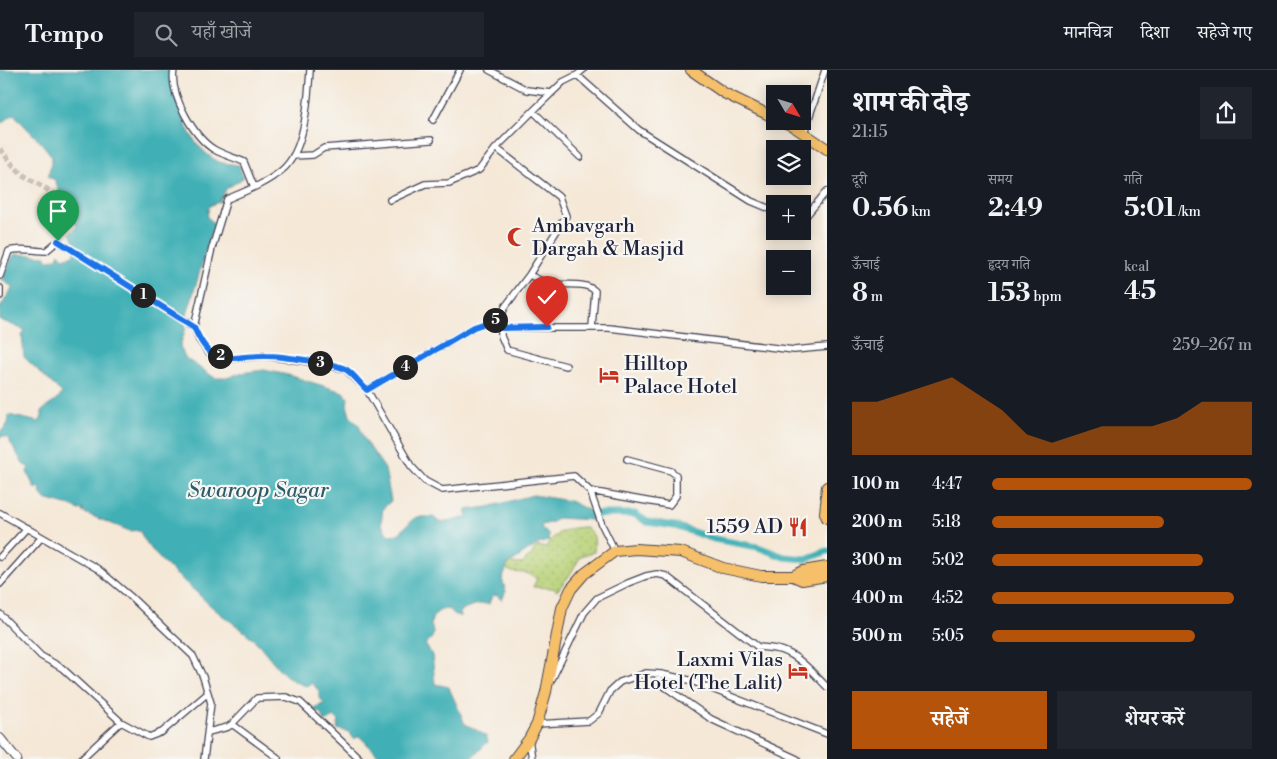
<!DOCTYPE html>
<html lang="hi">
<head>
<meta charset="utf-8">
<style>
	body { margin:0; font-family:"Libre Bodoni","Noto Serif Devanagari",serif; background:#20242c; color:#f1f3f6; height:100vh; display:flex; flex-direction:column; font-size:19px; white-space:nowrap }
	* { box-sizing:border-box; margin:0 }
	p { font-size:16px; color:#9ea1a6 }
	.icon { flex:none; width:28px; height:28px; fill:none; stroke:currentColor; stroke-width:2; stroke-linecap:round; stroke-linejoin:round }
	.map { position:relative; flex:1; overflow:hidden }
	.sheet { display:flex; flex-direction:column; background:#171b24; width:450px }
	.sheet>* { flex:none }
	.needle { width:32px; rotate:128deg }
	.tools { position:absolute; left:766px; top:15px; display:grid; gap:10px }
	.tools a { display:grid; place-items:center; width:45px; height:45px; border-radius:0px; background:#171b24; box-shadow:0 2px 12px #0003; font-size:25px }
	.pin { position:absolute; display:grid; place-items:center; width:42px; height:42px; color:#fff; margin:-51px -21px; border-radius:50% 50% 50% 0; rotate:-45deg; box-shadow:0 0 5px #0007 }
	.pin .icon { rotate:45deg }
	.km { position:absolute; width:25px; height:25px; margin:-12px; border-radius:50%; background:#222; color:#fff; font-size:14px; line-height:25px; text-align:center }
	.round { display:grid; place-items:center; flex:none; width:52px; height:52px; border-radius:0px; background:#20242c }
	.summary { display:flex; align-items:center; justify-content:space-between; height:85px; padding:0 25px }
	h1 { font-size:28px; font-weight:700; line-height:38px }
	.figures { display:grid; grid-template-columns:repeat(3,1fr); gap:8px; height:85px; padding:5px 25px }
	.figures div { display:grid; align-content:center }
	.figures b { font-size:25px; font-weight:700 }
	.figures small { font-size:14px; font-weight:400 }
	.figures p { font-size:14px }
	.chart { height:140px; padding:10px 25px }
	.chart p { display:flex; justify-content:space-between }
	.chart svg { width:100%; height:90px; margin-top:5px; fill:#b45309; opacity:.7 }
	.cta { display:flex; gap:10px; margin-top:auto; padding:10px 25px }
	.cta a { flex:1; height:58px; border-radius:0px; background:#b45309; color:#fff; font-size:20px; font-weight:700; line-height:58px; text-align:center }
	.cta a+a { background:#20242c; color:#f1f3f6 }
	ul { padding:0 25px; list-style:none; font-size:16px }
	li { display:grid; grid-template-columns:80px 60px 1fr; align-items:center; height:38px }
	li i { height:12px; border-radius:6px; background:#b45309 }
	header { display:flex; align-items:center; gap:30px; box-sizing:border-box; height:70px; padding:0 25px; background:#171b24; border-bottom:1px solid #363941 }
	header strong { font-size:24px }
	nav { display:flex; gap:28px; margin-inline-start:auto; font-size:18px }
	.search { width:350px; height:45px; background:#20242c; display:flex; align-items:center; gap:12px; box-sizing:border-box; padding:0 18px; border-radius:0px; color:#9ea1a6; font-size:19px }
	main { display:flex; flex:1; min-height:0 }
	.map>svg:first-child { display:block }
	.park { fill:url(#park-dots); stroke:#6d7a58 }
	.water { fill:#3fb0b6; stroke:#306978 }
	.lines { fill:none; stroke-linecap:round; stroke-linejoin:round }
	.canal { stroke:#3fb0b6; stroke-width:7 }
	.minor-tunnel { stroke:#cbc0b8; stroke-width:5.5; stroke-dasharray:5.5 3; stroke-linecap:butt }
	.minor-casing { stroke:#424052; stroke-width:8 }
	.tertiary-casing { stroke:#424052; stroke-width:10 }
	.trunk-casing { stroke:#424052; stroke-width:12 }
	.minor { stroke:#fff; stroke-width:5.5 }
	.tertiary { stroke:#fff; stroke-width:8 }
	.trunk { stroke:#f6c06b; stroke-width:10 }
	.route-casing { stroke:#fff; stroke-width:10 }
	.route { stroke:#1a73e8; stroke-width:6 }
	.labels { text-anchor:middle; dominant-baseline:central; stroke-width:4.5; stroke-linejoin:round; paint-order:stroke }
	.poi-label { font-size:20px; fill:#22223b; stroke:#f6f6f2; text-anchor:start }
	.water-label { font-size:21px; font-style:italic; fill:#2e5b6c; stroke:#f6f6f2 }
</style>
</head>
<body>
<header>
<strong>Tempo</strong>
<div class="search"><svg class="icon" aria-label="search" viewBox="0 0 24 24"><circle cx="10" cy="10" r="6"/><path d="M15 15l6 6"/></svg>यहाँ खोजें</div>
<nav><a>मानचित्र</a><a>दिशा</a><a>सहेजे गए</a></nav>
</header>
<main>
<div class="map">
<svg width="827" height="689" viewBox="0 0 827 689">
	<defs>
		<pattern id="park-dots" width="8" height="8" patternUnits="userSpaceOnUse" patternTransform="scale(1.25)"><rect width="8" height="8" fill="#b8d176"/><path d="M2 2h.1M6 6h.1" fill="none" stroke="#9eb367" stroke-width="1.8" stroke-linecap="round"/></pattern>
	</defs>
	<rect width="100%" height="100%" fill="#f6f6f2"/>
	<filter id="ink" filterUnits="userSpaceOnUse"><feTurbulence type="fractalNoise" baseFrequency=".02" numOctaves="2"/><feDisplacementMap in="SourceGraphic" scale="10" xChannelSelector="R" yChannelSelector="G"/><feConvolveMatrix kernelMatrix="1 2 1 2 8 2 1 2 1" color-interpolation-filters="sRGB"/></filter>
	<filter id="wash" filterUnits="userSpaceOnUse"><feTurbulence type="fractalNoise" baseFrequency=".0096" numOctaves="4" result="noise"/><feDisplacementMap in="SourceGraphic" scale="20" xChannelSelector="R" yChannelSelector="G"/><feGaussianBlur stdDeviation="1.12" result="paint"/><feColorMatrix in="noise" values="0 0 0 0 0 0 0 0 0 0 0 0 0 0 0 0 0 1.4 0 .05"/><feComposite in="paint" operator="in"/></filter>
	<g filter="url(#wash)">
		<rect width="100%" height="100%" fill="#f5e8d7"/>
		<path class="park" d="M584,457C596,463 595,470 594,482L581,486L569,506L557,521L553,518L533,517L537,509C534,507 529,503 525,503C518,502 511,504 506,498L508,493L522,494L532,484L535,478L538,476L545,478C555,462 565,458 584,457Z"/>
		<path class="water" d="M0,0H171C176,33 186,75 219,92C225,94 233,94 239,95L243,108L226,119L219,132L209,136L207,147L214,153L187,245L185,261L180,276L185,288L215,308H227L240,303L264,300L288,305L343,322L348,328L347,335L350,346L359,355L363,367L385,399L391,431L383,438L381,454L388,465L398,464L416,447H433L439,452H447L467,447L466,440L488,437L533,425L570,431L588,440L593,450L557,448L553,452L542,455L541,458L546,461L549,465L548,471L538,474L507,495L505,503L502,509L506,521L502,530L496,525L491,528L489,534C478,533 469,536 460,541L461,547L454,544L449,539C440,539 433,543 431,553C431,557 434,561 433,565C432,569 428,572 425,574L432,585L435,614L449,617C453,629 461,641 464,653L485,665L488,672L470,689H382L359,666L354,669L349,662L337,659L339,651L335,647L324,652L321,643L311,639L325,633L319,628V621L312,613L307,616C280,610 270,583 251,567C239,556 224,548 212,537C206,532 201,526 195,521C175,503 151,485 139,460L130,461L82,442L83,439L79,440L70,436L45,429L40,423L41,421L40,417L35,419L27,402L29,397L24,395L7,367L1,366L0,368V362C7,356 9,354 9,345L39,352L42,347V341C50,333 55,334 62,323L24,287L22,266L25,260L0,250V238L13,217L2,210L12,188L15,184L46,186L47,190L56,189L59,183L63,188L73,185L77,178L70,163L76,159L77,154L70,150L55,110L48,107L52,87C42,71 26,59 14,44L2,53L0,51Z"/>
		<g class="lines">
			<path class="canal" d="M590,444H635L647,452L675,456L714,469L758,477L784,487L806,489L827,481"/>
		</g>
	</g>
	<g filter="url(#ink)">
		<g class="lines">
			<path class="minor-tunnel" d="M0,79C7,87 13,96 21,103C28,109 37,113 45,118C58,125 61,146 64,160L58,171"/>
			<defs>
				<path id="minor" d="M174,0C169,24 194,68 215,80C224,85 235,88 244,92L254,117
					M310,0C308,28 306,80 282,100C267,113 246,121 227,129L212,178L194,257L199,270L208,282L227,289L265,286L319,293L345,299L367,320L411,396L425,411L442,420L574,406L590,421L602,455L615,481
					M489,0L527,20L552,23
					M577,5L639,60L751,131L775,141
					M533,41L580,87
					M433,50L460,0
					M804,63L825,0
					M496,78L559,127L566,146L529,205L505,237L501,248
					M293,86L313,85L324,78L431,70
					M390,130L425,114L449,113L479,100L496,78L533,41L563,12L577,5L583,0
					M802,146H806L827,121
					M529,205C536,208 544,213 552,214C565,216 585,211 595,221L592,257
					M0,206L9,181C20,177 34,181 46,181L58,171L194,257
					M0,218V226
					M566,296L507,280L501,266V258H609L794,280L827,277
					M367,320L474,257L501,248V258
					M590,421L669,435L676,426V405L671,401L627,389
					M0,443L98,499L130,526L193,586L203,607L211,633L204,689
					M0,487L27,458
					M0,514L42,467
					M0,544L41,586L62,598L121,652L149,667L162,662L208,623
					M657,604L661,614L711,649L797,689
					M552,609L584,543L597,528L628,513L646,506L657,504L666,506L758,577C768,578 778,578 786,582C802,589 815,605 827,617
					M232,654L257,628L286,627L300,632L360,689
					M537,654L589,651L599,643L610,621L620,612L646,603L661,604L689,610L827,664
					M208,662L228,657L232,654L278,688
					M529,669L532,689
					M81,689L121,652"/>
				<path id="tertiary" d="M0,668L17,689"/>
				<path id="trunk" d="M691,0L724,23L775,48
					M782,51L796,58L827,79
					M827,417L826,426L827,434
					M826,433L825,443L827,448
					M793,506L803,501L827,497
					M514,689L529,669L537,654L546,622L562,538L571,519L584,504L615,481L636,479L681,482L723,498L761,506H793L802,510L827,506"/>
			</defs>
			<use href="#minor" class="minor-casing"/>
			<use href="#tertiary" class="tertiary-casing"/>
			<use href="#trunk" class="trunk-casing"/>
			<use href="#minor" class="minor"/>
			<use href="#tertiary" class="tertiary"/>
			<use href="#trunk" class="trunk"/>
		</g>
	</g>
	<g class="lines" filter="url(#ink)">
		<defs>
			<path id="route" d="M58,171L194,257C213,302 229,285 266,286C280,286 334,293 345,299C353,303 360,314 367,320L474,257L501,248L502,258L547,257"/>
		</defs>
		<use href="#route" class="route-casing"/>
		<use href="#route" class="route"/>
	</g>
	<defs>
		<symbol id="mosque-bare" viewBox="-9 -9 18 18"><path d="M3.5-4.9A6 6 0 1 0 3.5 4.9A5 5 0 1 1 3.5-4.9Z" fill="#c8321e" stroke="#f6f6f2" stroke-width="2.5" paint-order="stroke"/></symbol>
		<symbol id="hotel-bare" viewBox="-9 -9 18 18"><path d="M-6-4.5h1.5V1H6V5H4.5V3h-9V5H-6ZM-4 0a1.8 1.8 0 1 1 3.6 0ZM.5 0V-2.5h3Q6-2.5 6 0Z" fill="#c8321e" stroke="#f6f6f2" stroke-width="2.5" paint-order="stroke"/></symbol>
		<symbol id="restaurant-bare" viewBox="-9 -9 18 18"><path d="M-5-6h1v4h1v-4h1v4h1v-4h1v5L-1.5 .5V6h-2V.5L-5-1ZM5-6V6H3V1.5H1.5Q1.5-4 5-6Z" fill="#c8321e" stroke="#f6f6f2" stroke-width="2.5" paint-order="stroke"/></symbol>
	</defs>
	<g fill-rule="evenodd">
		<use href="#mosque-bare" x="503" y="153" width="28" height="28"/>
		<use href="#hotel-bare" x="595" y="291" width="28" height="28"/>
		<use href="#restaurant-bare" x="784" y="443" width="28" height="28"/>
		<use href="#hotel-bare" x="784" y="587" width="28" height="28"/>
	</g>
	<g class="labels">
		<g class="poi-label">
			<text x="532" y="156">Ambavgarh<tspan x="532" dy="23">Dargah &amp; Masjid</tspan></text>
			<text x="624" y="294">Hilltop<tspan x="624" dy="23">Palace Hotel</tspan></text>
			<text x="783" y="457" text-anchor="end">1559 AD</text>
			<text x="783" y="590" text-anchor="end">Laxmi Vilas<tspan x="783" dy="23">Hotel (The Lalit)</tspan></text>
		</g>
		<g class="water-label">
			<text x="258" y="421">Swaroop Sagar</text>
		</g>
	</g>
</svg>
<div class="tools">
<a><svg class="needle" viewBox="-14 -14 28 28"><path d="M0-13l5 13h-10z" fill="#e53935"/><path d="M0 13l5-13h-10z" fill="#9ea1a6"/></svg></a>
<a><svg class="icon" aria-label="layers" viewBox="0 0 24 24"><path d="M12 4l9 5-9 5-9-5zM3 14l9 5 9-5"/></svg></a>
<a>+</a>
<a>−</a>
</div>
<div class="pin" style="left:58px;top:171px;background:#1e9e55"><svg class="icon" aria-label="arrive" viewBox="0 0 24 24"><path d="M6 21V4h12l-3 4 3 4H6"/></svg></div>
<div class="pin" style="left:547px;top:257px;background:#d93025"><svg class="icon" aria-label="check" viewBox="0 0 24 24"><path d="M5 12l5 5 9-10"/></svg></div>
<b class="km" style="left:143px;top:225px">1</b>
<b class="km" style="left:220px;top:286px">2</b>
<b class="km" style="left:320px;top:293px">3</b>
<b class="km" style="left:405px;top:297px">4</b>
<b class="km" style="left:495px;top:250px">5</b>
</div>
<section class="sheet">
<div class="summary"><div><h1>शाम की दौड़</h1><p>21:15</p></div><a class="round"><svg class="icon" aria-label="share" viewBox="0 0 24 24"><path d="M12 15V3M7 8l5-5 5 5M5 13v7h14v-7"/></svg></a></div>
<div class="figures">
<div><p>दूरी</p><b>0.56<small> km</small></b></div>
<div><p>समय</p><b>2:49</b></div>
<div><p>गति</p><b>5:01<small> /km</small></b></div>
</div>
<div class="figures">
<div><p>ऊँचाई</p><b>8<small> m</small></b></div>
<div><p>हृदय गति</p><b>153<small> bpm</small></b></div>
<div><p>kcal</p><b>45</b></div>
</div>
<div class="chart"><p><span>ऊँचाई</span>259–267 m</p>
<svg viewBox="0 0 160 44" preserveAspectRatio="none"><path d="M0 44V18L10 18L20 14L30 10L40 6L50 14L60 22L70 34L80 38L90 34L100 30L110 30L120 30L130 26L140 18L150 18L160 18V44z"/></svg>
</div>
<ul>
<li><b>100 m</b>4:47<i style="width:100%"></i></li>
<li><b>200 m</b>5:18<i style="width:66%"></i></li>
<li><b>300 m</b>5:02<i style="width:81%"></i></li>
<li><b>400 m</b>4:52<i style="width:93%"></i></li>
<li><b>500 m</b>5:05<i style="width:78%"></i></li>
</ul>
<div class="cta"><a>सहेजें</a><a>शेयर करें</a></div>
</section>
</main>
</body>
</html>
